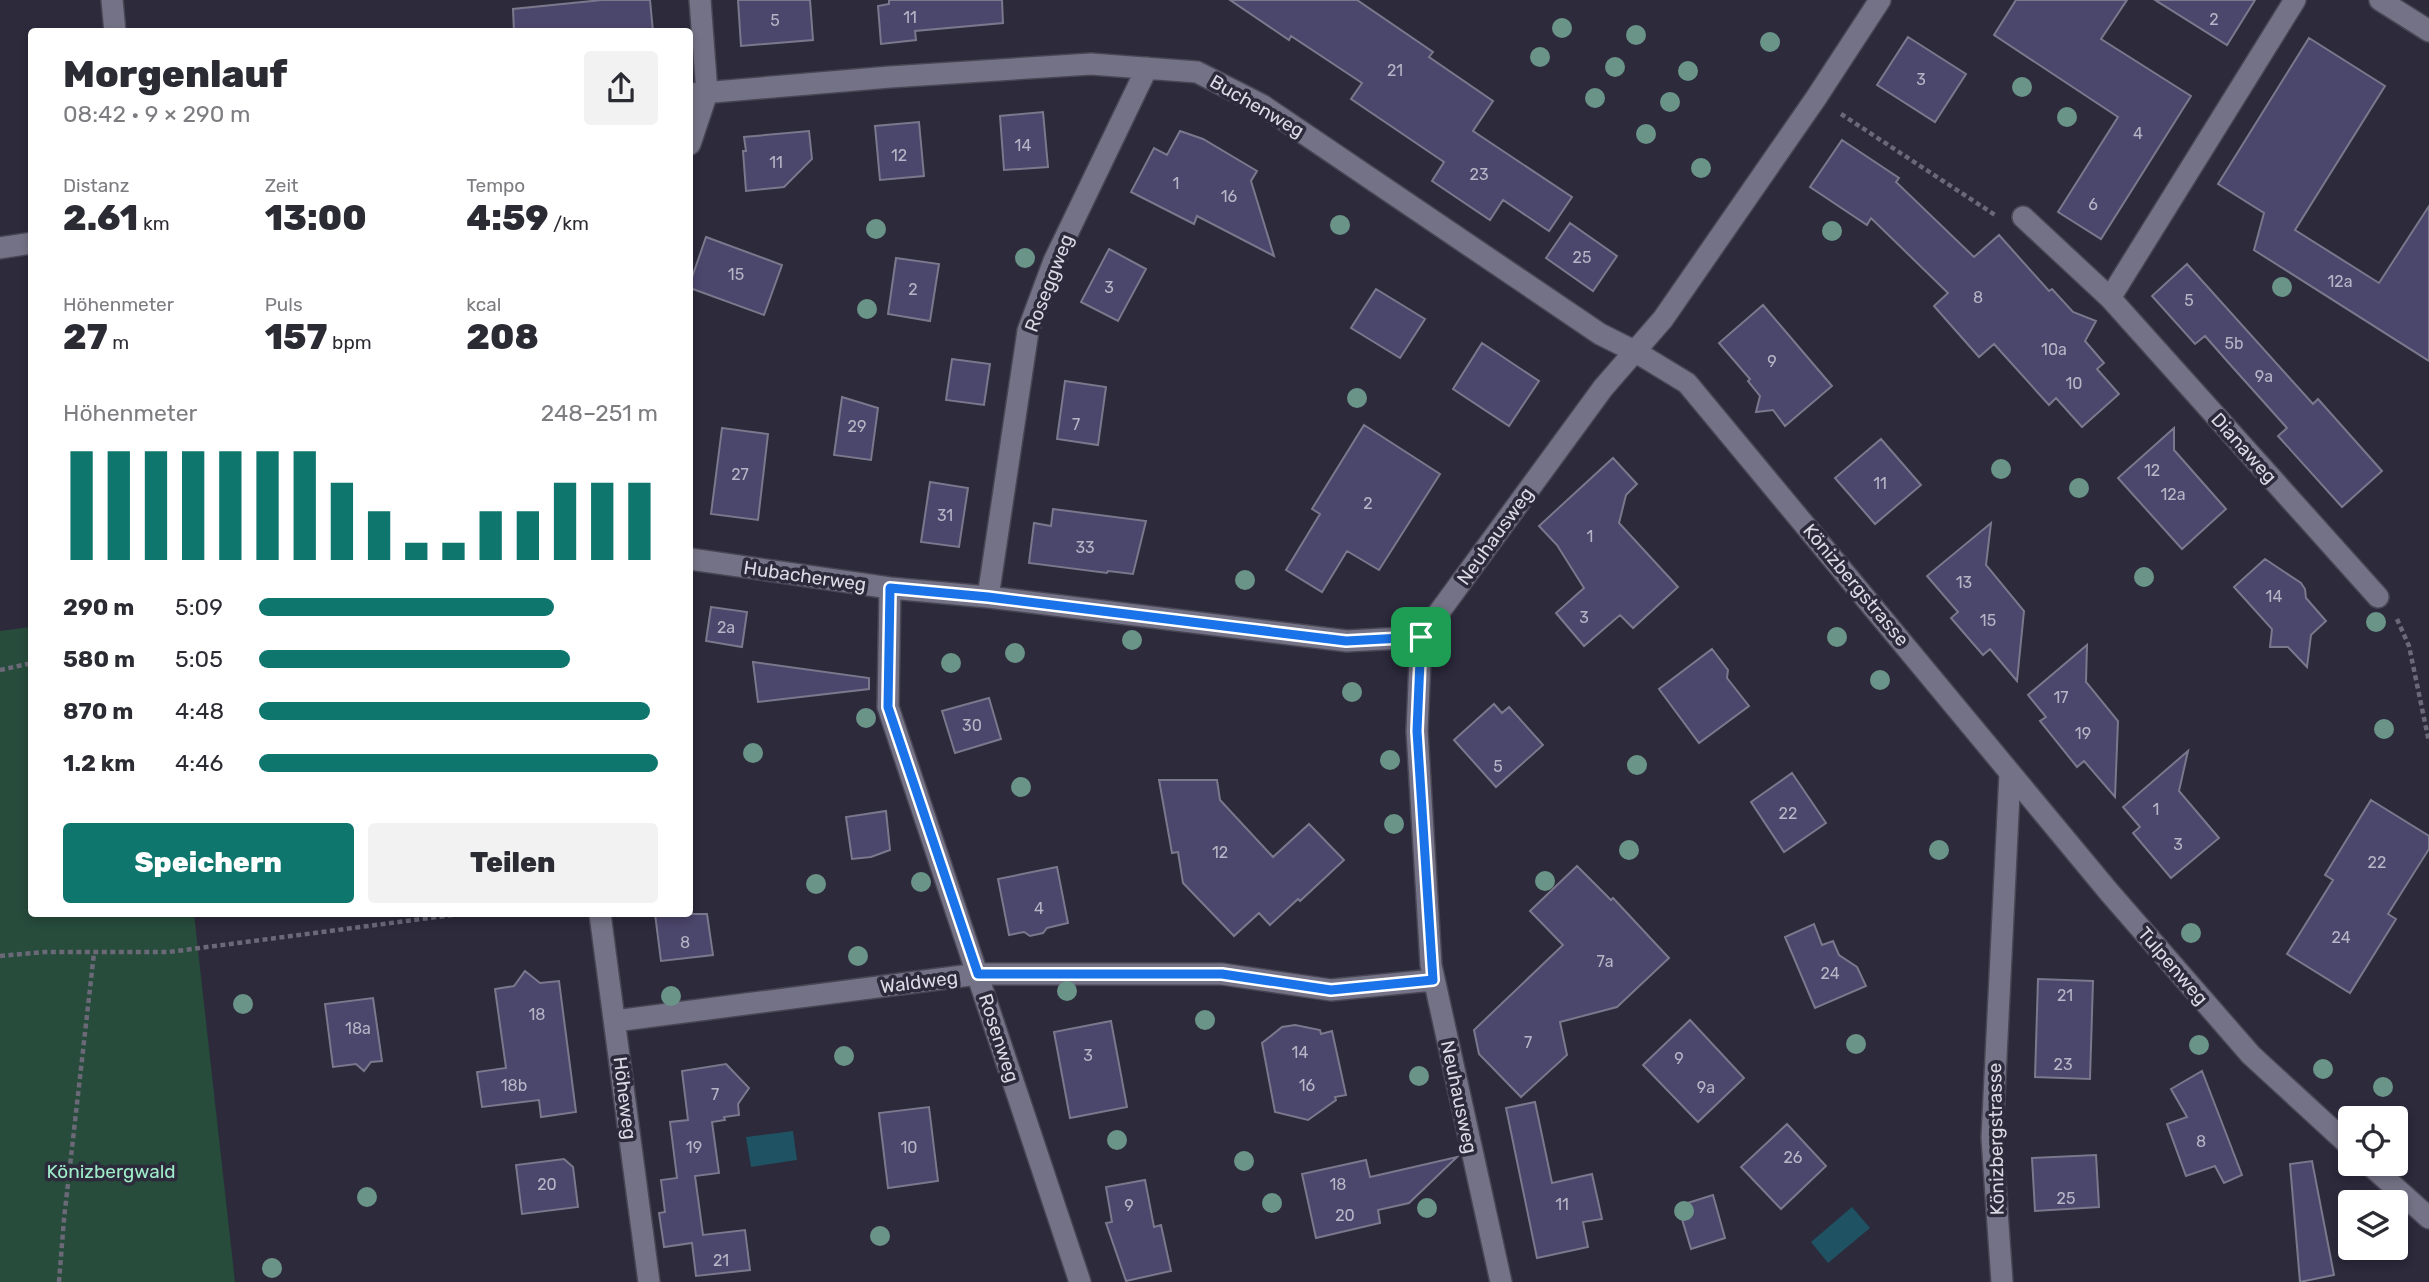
<!DOCTYPE html>
<html lang="de">
<head>
<meta charset="utf-8">
<style>
	body { margin:0; font-family:Rubik,sans-serif; background:#f2f2f3; color:#2b2b33; height:100vh; display:flex; flex-direction:column; font-size:26px; white-space:nowrap }
	* { box-sizing:border-box; margin:0 }
	p { font-size:23px; color:#7c7c81 }
	.icon { flex:none; width:38px; height:38px; fill:none; stroke:currentColor; stroke-width:2; stroke-linecap:round; stroke-linejoin:round }
	.map { position:relative; flex:1; overflow:hidden }
	.details { position:absolute; left:28px; top:28px; width:665px; height:889px; display:flex; flex-direction:column; background:#fff; border-radius:7px; box-shadow:0 4px 10px #0003 }
	.details>* { flex:none }
	.fabs { position:absolute; left:2338px; top:1106px; display:grid; gap:14px }
	.fabs a { display:grid; place-items:center; width:70px; height:70px; border-radius:7px; background:#fff; box-shadow:0 4px 10px #0003; font-size:35px }
	.pin { position:absolute; display:grid; place-items:center; width:60px; height:60px; color:#fff; margin:-30px; border-radius:14px; box-shadow:0 4px 10px #0006 }
	.round { display:grid; place-items:center; flex:none; width:74px; height:74px; border-radius:7px; background:#f2f2f3 }
	.headline { display:flex; align-items:center; justify-content:space-between; height:119px; padding:0 35px }
	h1 { font-size:38px; font-weight:800; line-height:52px }
	.metrics { display:grid; grid-template-columns:repeat(3,1fr); gap:10px; height:119px; padding:7px 35px }
	.metrics div { display:grid; align-content:center }
	.metrics b { font-size:35px; font-weight:800 }
	.metrics small { font-size:19px; font-weight:400 }
	.metrics p { font-size:19px }
	.chart { height:196px; padding:14px 35px }
	.chart p { display:flex; justify-content:space-between }
	.chart svg { width:100%; height:126px; margin-top:7px; stroke:#0f766e; stroke-width:6 }
	.action { display:flex; gap:14px; margin-top:auto; padding:14px 35px }
	.action a { flex:1; height:80px; border-radius:7px; background:#0f766e; color:#fff; font-size:28px; font-weight:800; line-height:80px; text-align:center }
	.action a+a { background:#f2f2f3; color:#2b2b33 }
	ul { padding:0 35px; list-style:none; font-size:23px }
	li { display:grid; grid-template-columns:112px 84px 1fr; align-items:center; height:52px }
	li i { height:18px; border-radius:9px; background:#0f766e }
	.map>svg:first-child { display:block }
	.green { fill:#274c3c }
	.water { fill:#1f5262 }
	.building { fill:#4b466b; stroke:#7a788c; stroke-width:2 }
	.lines { fill:none; stroke-linecap:round; stroke-linejoin:round }
	.minor-casing { stroke:#484654; stroke-width:24 }
	.path { stroke:#6b6978; stroke-width:4.5; stroke-dasharray:5 3.5; stroke-linecap:butt }
	.minor { stroke:#747286; stroke-width:21 }
	.tree { fill:#6b9489 }
	.route-casing { stroke:#fff; stroke-width:14 }
	.route { stroke:#1a73e8; stroke-width:9 }
	.labels { text-anchor:middle; dominant-baseline:central; stroke-width:7; stroke-linejoin:round; paint-order:stroke }
	.number-label { font-size:16px; fill:#b6b4c6 }
	.street-label { font-size:19px; fill:#dad9e4; stroke:#2c2a3b }
	.park-label { font-size:19px; fill:#9febc9; stroke:#2c2a3b }
</style>
</head>
<body>
<div class="map">
<svg width="2429" height="1282" viewBox="0 0 2429 1282">
	<rect width="100%" height="100%" fill="#2c2a3b"/>
	<path class="green" d="M31,627L32,914H194L235,1282H0V631Z"/>
	<path class="water" d="M793,1131L797,1160L751,1167L746,1137Z
		M1852,1207L1870,1228L1828,1263L1811,1242Z"/>
	<path class="building" d="M602,0H650L653,32H514L513,9Z
		M738,0H810L813,40L741,46Z
		M889,0H1002L1003,23L915,31L916,40L881,44L878,6L889,4Z
		M1230,0H1357L1433,52L1429,57L1493,101L1473,131L1572,197L1549,231L1503,200L1490,220L1432,181L1444,162L1351,99L1362,83L1291,36L1289,40Z
		M2016,0H2127L2101,39L2191,96L2101,239L2058,212L2118,117L1994,35Z
		M2155,0H2255L2227,45Z
		M1908,37L1966,74L1935,122L1877,85Z
		M2309,38L2385,86L2295,230L2379,283L2429,206V361L2254,250L2264,213L2218,184Z
		M1043,112L1048,167L1004,170L1000,116Z
		M919,122L924,176L880,180L875,126Z
		M809,131L812,159L784,187L746,191L743,151H746L744,137Z
		M1180,131L1203,139L1257,171L1251,181L1274,256L1197,216L1194,224L1131,192L1154,148L1167,155Z
		M1842,140L1899,178L1896,182L1974,257L1999,235L2049,291L2052,289L2073,312L2096,321L2085,341L2104,363L2097,369L2119,394L2082,427L2056,398L2049,405L1994,344L1979,357L1934,306L1948,293L1871,218L1867,225L1810,187Z
		M1570,223L1617,256L1593,291L1546,258Z
		M706,237L782,265L764,315L690,288V283Z
		M1109,249L1146,269L1118,321L1081,302Z
		M896,258L939,264L930,321L888,314Z
		M2187,264L2313,404L2318,399L2382,471L2342,507L2278,436L2287,428L2227,361L2205,336L2195,344L2152,296Z
		M1376,289L1425,319L1400,358L1351,328Z
		M1763,305L1832,386L1785,426L1773,410L1756,412L1760,396L1748,381L1750,379L1719,343Z
		M1482,343L1539,381L1509,426L1453,389Z
		M952,359L990,364L984,405L946,400Z
		M1065,381L1106,387L1098,445L1057,439Z
		M842,397L878,408L871,460L834,455Z
		M1364,425L1440,474L1379,570L1347,551L1322,592L1286,570L1320,514L1312,509Z
		M722,428L768,434L758,520L711,514Z
		M2174,428V450L2226,509L2182,549L2118,478Z
		M1881,439L1921,485L1875,524L1835,478Z
		M1613,458L1637,484L1626,495L1619,523L1678,587L1633,628L1620,615L1584,646L1556,613L1584,588L1557,545L1539,526Z
		M930,482L968,488L959,547L921,542Z
		M1053,509L1146,521L1133,574L1108,571L1107,573L1029,563L1034,523L1051,526Z
		M1991,523L1986,565L2024,611L2017,681L1990,649L1983,655L1951,618L1958,612L1927,576Z
		M2265,559L2301,583L2305,589L2306,598L2326,621L2311,635L2307,667L2288,647H2270L2272,629L2234,587Z
		M711,607L747,612L742,647L706,641Z
		M2087,645L2086,682L2118,721L2115,797L2084,761L2077,767L2040,721L2046,717L2028,695Z
		M1712,649L1728,670L1727,678L1749,706L1699,743L1659,689Z
		M753,662L869,678V689L758,702Z
		M989,698L1001,739L955,753L942,711Z
		M1494,704L1502,713L1509,707L1543,745L1496,787L1454,740Z
		M2188,751L2179,791L2219,838L2171,878L2133,833L2140,827L2123,807Z
		M1792,773L1826,823L1784,852L1751,802Z
		M1159,780H1217L1220,800L1273,857L1309,824L1344,860L1300,901L1298,899L1270,925L1259,913L1234,936L1183,883L1178,852L1172,853Z
		M2371,800L2429,836V849L2388,914L2396,919L2350,993L2287,954L2333,880L2325,875Z
		M886,811L890,850L871,857L852,859L846,817Z
		M1577,866L1611,900L1613,898L1669,958L1617,1007L1560,1022L1567,1055L1521,1097L1479,1054L1474,1030L1563,945L1530,911Z
		M1057,867L1068,923L1047,928L1043,933L1030,936L1024,932L1009,935L998,879Z
		M655,914H707L713,955L661,961Z
		M1814,924L1822,945L1833,941L1839,955L1857,967L1866,986L1815,1008L1785,937Z
		M525,971L540,983L559,981L576,1112L541,1117L539,1100L482,1107L477,1072L506,1068L495,989L514,986Z
		M2038,979L2093,981L2090,1079L2035,1077Z
		M373,998L382,1061L371,1062L364,1071L356,1064L333,1067L325,1004Z
		M1690,1020L1744,1078L1698,1122L1643,1065Z
		M1111,1021L1127,1107L1070,1118L1054,1032Z
		M1295,1025L1320,1030L1321,1034L1332,1031L1346,1095L1335,1097L1336,1100L1308,1120L1275,1112L1262,1043L1282,1027Z
		M726,1064L749,1088L738,1104L739,1115L724,1117L725,1120L712,1122L719,1173L695,1176L703,1235L745,1230L750,1270L696,1276L692,1243L664,1247L659,1213L665,1212L661,1180L677,1178L670,1122L688,1120L682,1071Z
		M2202,1071L2242,1175L2224,1183L2215,1166L2186,1176L2167,1124L2187,1117L2171,1089Z
		M1535,1102L1552,1183L1592,1174L1602,1219L1583,1222L1588,1247L1537,1258L1506,1108Z
		M929,1107L938,1181L888,1188L879,1113Z
		M1787,1124L1826,1166L1781,1209L1741,1167Z
		M2096,1155L2099,1207L2035,1211L2032,1158Z
		M1457,1157L1409,1203L1378,1210L1380,1223L1316,1238L1302,1174L1366,1160L1370,1177Z
		M564,1159L573,1167L578,1207L522,1214L516,1165Z
		M2312,1161L2334,1275L2300,1282L2290,1164Z
		M1145,1180L1154,1227L1161,1225L1171,1271L1126,1281L1106,1223L1112,1222L1106,1187Z
		M1713,1195L1725,1238L1691,1249L1678,1206Z"/>
	<g class="lines">
		<defs>
			<path id="minor" d="M112,0L115,32
				M2380,0L2429,31
				M690,94L890,77L1091,64L1197,72L1262,105L1600,334L1636,352L1687,383L2109,892L2251,1055L2350,1146
				M690,144L707,93L700,0
				M2023,217L2110,298L2378,597
				M0,248L32,243
				M2110,298L2295,0
				M690,559L890,588L988,597L1347,641L1421,637
				M890,588L888,707L1080,1282
				M988,597L1028,331L1054,261L1147,68
				M600,914L649,1282
				M615,1021L978,974H1222L1331,990L1433,980
				M2369,1164L2429,1218
				M1501,1282L1431,965L1417,731L1421,637L1603,388L1663,319L1816,98L1880,0
				M2002,1282L1992,1138L2010,773"/>
		</defs>
		<use href="#minor" class="minor-casing"/>
		<path class="path" d="M1841,114L1995,215
			M2397,619L2409,646L2429,742
			M0,670L32,663
			M0,956L45,952H169L460,914
			M59,1282L64,1219L94,953"/>
		<use href="#minor" class="minor"/>
	</g>
	<g class="tree">
		<circle cx="1562" cy="28" r="10"/>
		<circle cx="1636" cy="35" r="10"/>
		<circle cx="1770" cy="42" r="10"/>
		<circle cx="1540" cy="57" r="10"/>
		<circle cx="1615" cy="67" r="10"/>
		<circle cx="1688" cy="71" r="10"/>
		<circle cx="2022" cy="87" r="10"/>
		<circle cx="1595" cy="98" r="10"/>
		<circle cx="1670" cy="102" r="10"/>
		<circle cx="2067" cy="117" r="10"/>
		<circle cx="1646" cy="134" r="10"/>
		<circle cx="1701" cy="168" r="10"/>
		<circle cx="1340" cy="225" r="10"/>
		<circle cx="876" cy="229" r="10"/>
		<circle cx="1832" cy="231" r="10"/>
		<circle cx="1025" cy="258" r="10"/>
		<circle cx="2282" cy="287" r="10"/>
		<circle cx="867" cy="309" r="10"/>
		<circle cx="1357" cy="398" r="10"/>
		<circle cx="2001" cy="469" r="10"/>
		<circle cx="2079" cy="488" r="10"/>
		<circle cx="2144" cy="577" r="10"/>
		<circle cx="1245" cy="580" r="10"/>
		<circle cx="2376" cy="622" r="10"/>
		<circle cx="1837" cy="637" r="10"/>
		<circle cx="1132" cy="640" r="10"/>
		<circle cx="1015" cy="653" r="10"/>
		<circle cx="951" cy="663" r="10"/>
		<circle cx="1880" cy="680" r="10"/>
		<circle cx="1352" cy="692" r="10"/>
		<circle cx="866" cy="718" r="10"/>
		<circle cx="2384" cy="729" r="10"/>
		<circle cx="753" cy="753" r="10"/>
		<circle cx="1390" cy="760" r="10"/>
		<circle cx="1637" cy="765" r="10"/>
		<circle cx="1021" cy="787" r="10"/>
		<circle cx="1394" cy="824" r="10"/>
		<circle cx="1629" cy="850" r="10"/>
		<circle cx="1939" cy="850" r="10"/>
		<circle cx="1545" cy="881" r="10"/>
		<circle cx="921" cy="882" r="10"/>
		<circle cx="816" cy="884" r="10"/>
		<circle cx="2191" cy="933" r="10"/>
		<circle cx="858" cy="956" r="10"/>
		<circle cx="1067" cy="991" r="10"/>
		<circle cx="671" cy="996" r="10"/>
		<circle cx="243" cy="1004" r="10"/>
		<circle cx="1205" cy="1020" r="10"/>
		<circle cx="1856" cy="1044" r="10"/>
		<circle cx="2199" cy="1045" r="10"/>
		<circle cx="844" cy="1056" r="10"/>
		<circle cx="2323" cy="1069" r="10"/>
		<circle cx="1419" cy="1076" r="10"/>
		<circle cx="2383" cy="1087" r="10"/>
		<circle cx="1117" cy="1140" r="10"/>
		<circle cx="1244" cy="1161" r="10"/>
		<circle cx="367" cy="1197" r="10"/>
		<circle cx="1272" cy="1203" r="10"/>
		<circle cx="1427" cy="1208" r="10"/>
		<circle cx="1684" cy="1211" r="10"/>
		<circle cx="880" cy="1236" r="10"/>
		<circle cx="272" cy="1268" r="10"/>
	</g>
	<g class="lines">
		<defs>
			<path id="route" d="M890,588L988,597L1346,641L1421,637L1417,731L1433,980L1331,990L1222,974H978L888,707Z"/>
		</defs>
		<use href="#route" class="route-casing"/>
		<use href="#route" class="route"/>
	</g>
	<g class="labels">
		<g class="number-label">
			<text x="910" y="17">11</text>
			<text x="2214" y="19">2</text>
			<text x="775" y="20">5</text>
			<text x="1395" y="70">21</text>
			<text x="1921" y="79">3</text>
			<text x="2138" y="133">4</text>
			<text x="1023" y="145">14</text>
			<text x="899" y="155">12</text>
			<text x="776" y="162">11</text>
			<text x="1479" y="174">23</text>
			<text x="1176" y="183">1</text>
			<text x="1229" y="196">16</text>
			<text x="2093" y="204">6</text>
			<text x="1582" y="257">25</text>
			<text x="736" y="274">15</text>
			<text x="2340" y="281">12a</text>
			<text x="1109" y="287">3</text>
			<text x="913" y="289">2</text>
			<text x="1978" y="297">8</text>
			<text x="2189" y="300">5</text>
			<text x="2234" y="343">5b</text>
			<text x="2054" y="349">10a</text>
			<text x="1772" y="361">9</text>
			<text x="2264" y="376">9a</text>
			<text x="2074" y="383">10</text>
			<text x="1076" y="424">7</text>
			<text x="857" y="426">29</text>
			<text x="2152" y="470">12</text>
			<text x="740" y="474">27</text>
			<text x="1880" y="483">11</text>
			<text x="2173" y="494">12a</text>
			<text x="1368" y="503">2</text>
			<text x="945" y="515">31</text>
			<text x="1590" y="536">1</text>
			<text x="1085" y="547">33</text>
			<text x="1964" y="582">13</text>
			<text x="2274" y="596">14</text>
			<text x="1584" y="617">3</text>
			<text x="1988" y="620">15</text>
			<text x="726" y="627">2a</text>
			<text x="2061" y="697">17</text>
			<text x="972" y="725">30</text>
			<text x="2083" y="733">19</text>
			<text x="1498" y="766">5</text>
			<text x="2156" y="809">1</text>
			<text x="1788" y="813">22</text>
			<text x="2178" y="844">3</text>
			<text x="1220" y="852">12</text>
			<text x="2377" y="862">22</text>
			<text x="1039" y="908">4</text>
			<text x="2341" y="937">24</text>
			<text x="685" y="942">8</text>
			<text x="1605" y="961">7a</text>
			<text x="1830" y="973">24</text>
			<text x="2065" y="995">21</text>
			<text x="537" y="1014">18</text>
			<text x="358" y="1028">18a</text>
			<text x="1528" y="1042">7</text>
			<text x="1300" y="1052">14</text>
			<text x="1088" y="1055">3</text>
			<text x="1679" y="1058">9</text>
			<text x="2063" y="1064">23</text>
			<text x="514" y="1085">18b</text>
			<text x="1307" y="1085">16</text>
			<text x="1706" y="1087">9a</text>
			<text x="715" y="1094">7</text>
			<text x="2201" y="1141">8</text>
			<text x="694" y="1147">19</text>
			<text x="909" y="1147">10</text>
			<text x="1793" y="1157">26</text>
			<text x="547" y="1184">20</text>
			<text x="1338" y="1184">18</text>
			<text x="2066" y="1198">25</text>
			<text x="1562" y="1204">11</text>
			<text x="1129" y="1205">9</text>
			<text x="1345" y="1215">20</text>
			<text x="721" y="1260">21</text>
		</g>
		<g class="street-label">
			<text transform="translate(1257 106) rotate(30)">Buchenweg</text>
			<text transform="translate(1049 283) rotate(-69)">Roseggweg</text>
			<text transform="translate(2244 448) rotate(48)">Dianaweg</text>
			<text transform="translate(1495 536) rotate(-54)">Neuhausweg</text>
			<text transform="translate(805 576) rotate(8)">Hubacherweg</text>
			<text transform="translate(1856 585) rotate(50)">Könizbergstrasse</text>
			<text transform="translate(2173 966) rotate(49)">Tulpenweg</text>
			<text transform="translate(919 982) rotate(-7)">Waldweg</text>
			<text transform="translate(999 1038) rotate(72)">Rosenweg</text>
			<text transform="translate(1459 1097) rotate(78)">Neuhausweg</text>
			<text transform="translate(625 1098) rotate(83)">Höheweg</text>
			<text transform="translate(1996 1139) rotate(-91)">Könizbergstrasse</text>
		</g>
		<g class="park-label">
			<text x="111" y="1171">Könizbergwald</text>
		</g>
	</g>
</svg>
<div class="fabs">
<a><svg class="icon" aria-label="locate" viewBox="0 0 24 24"><circle cx="12" cy="12" r="6"/><path d="M12 2v4M12 18v4M2 12h4M18 12h4"/></svg></a>
<a><svg class="icon" aria-label="layers" viewBox="0 0 24 24"><path d="M12 4l9 5-9 5-9-5zM3 14l9 5 9-5"/></svg></a>
</div>
<div class="pin" style="left:1421px;top:637px;background:#1e9e55"><svg class="icon" aria-label="arrive" viewBox="0 0 24 24"><path d="M6 21V4h12l-3 4 3 4H6"/></svg></div>
<section class="details">
<div class="headline"><div><h1>Morgenlauf</h1><p>08:42 · 9 × 290 m</p></div><a class="round"><svg class="icon" aria-label="share" viewBox="0 0 24 24"><path d="M12 15V3M7 8l5-5 5 5M5 13v7h14v-7"/></svg></a></div>
<div class="metrics">
<div><p>Distanz</p><b>2.61<small> km</small></b></div>
<div><p>Zeit</p><b>13:00</b></div>
<div><p>Tempo</p><b>4:59<small> /km</small></b></div>
</div>
<div class="metrics">
<div><p>Höhenmeter</p><b>27<small> m</small></b></div>
<div><p>Puls</p><b>157<small> bpm</small></b></div>
<div><p>kcal</p><b>208</b></div>
</div>
<div class="chart"><p><span>Höhenmeter</span>248–251 m</p>
<svg viewBox="0 0 160 44" preserveAspectRatio="none"><path d="M5 44V6M15 44V6M25 44V6M35 44V6M45 44V6M55 44V6M65 44V6M75 44V17M85 44V27M95 44V38M105 44V38M115 44V27M125 44V27M135 44V17M145 44V17M155 44V17"/></svg>
</div>
<ul>
<li><b>290 m</b>5:09<i style="width:74%"></i></li>
<li><b>580 m</b>5:05<i style="width:78%"></i></li>
<li><b>870 m</b>4:48<i style="width:98%"></i></li>
<li><b>1.2 km</b>4:46<i style="width:100%"></i></li>
</ul>
<div class="action"><a>Speichern</a><a>Teilen</a></div>
</section>
</div>
</body>
</html>
